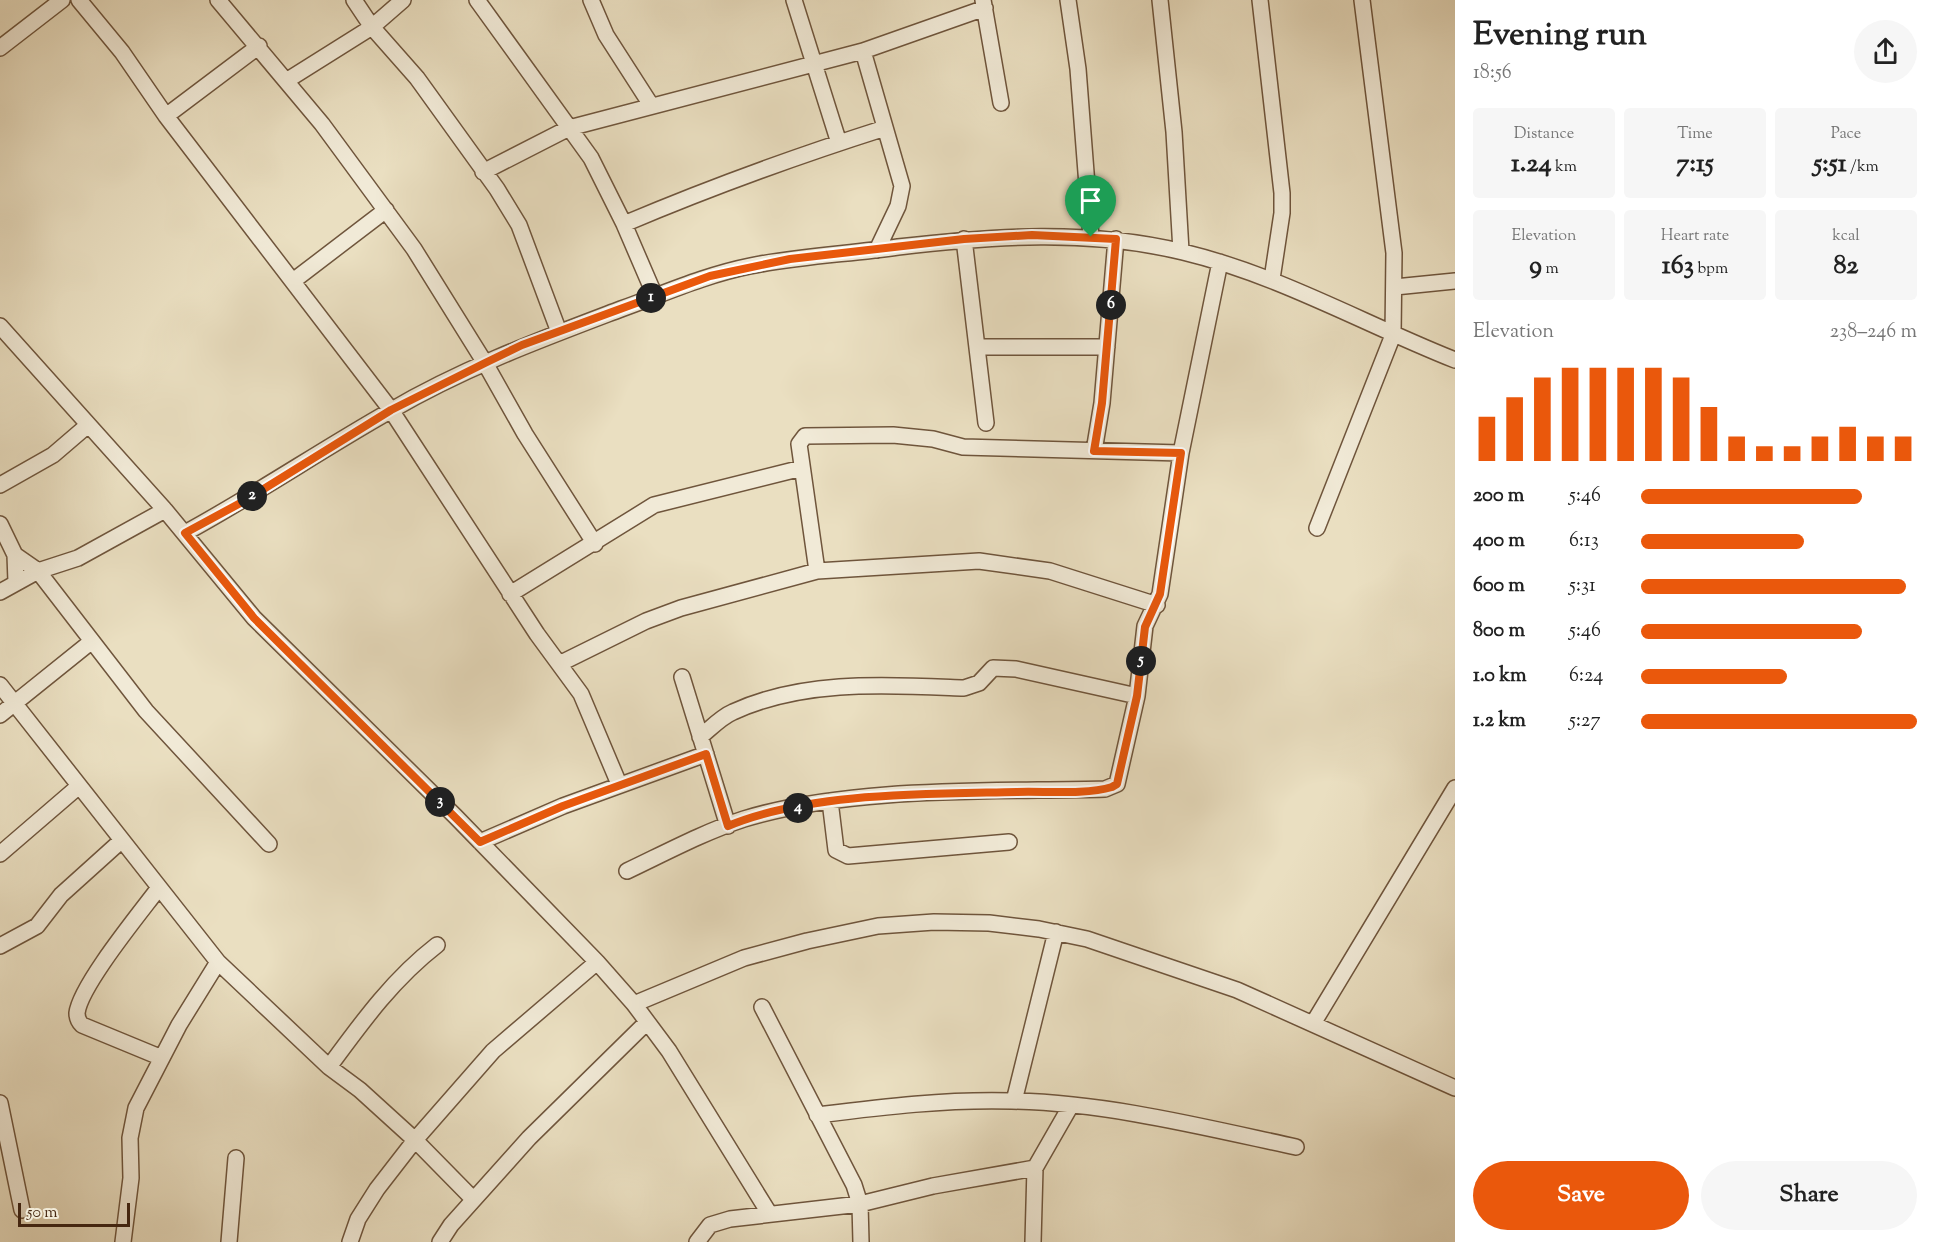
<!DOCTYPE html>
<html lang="en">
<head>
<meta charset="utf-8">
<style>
	body { margin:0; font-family:"Sorts Mill Goudy",serif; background:#f6f6f6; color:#222; height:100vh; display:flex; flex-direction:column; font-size:22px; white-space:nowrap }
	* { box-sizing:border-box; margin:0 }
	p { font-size:20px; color:#767676 }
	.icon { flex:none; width:33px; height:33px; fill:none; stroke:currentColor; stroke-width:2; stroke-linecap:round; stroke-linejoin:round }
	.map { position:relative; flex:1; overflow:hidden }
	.sheet { display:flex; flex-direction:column; background:#fff; width:480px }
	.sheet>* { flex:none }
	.scale { position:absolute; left:18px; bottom:15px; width:112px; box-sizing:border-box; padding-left:6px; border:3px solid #462710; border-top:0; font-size:16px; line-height:21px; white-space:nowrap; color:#462710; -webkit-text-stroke:4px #f1ead7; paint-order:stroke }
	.pin { position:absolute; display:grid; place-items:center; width:51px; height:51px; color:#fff; margin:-62px -26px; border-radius:50% 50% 50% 0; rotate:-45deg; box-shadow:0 0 6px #0007 }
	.pin .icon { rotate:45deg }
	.km { position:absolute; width:30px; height:30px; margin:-15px; border-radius:50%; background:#222; color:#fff; font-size:16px; line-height:30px; text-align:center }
	.round { display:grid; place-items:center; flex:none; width:63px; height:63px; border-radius:32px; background:#f6f6f6 }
	.overview { display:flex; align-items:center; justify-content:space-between; height:102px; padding:0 18px }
	h1 { font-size:33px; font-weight:700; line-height:45px }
	.figures { display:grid; grid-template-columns:repeat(3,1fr); gap:9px; height:102px; padding:6px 18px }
	.figures div { display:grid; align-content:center; border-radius:6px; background:#f6f6f6; text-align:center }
	.figures b { font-size:26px; font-weight:700 }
	.figures small { font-size:16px; font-weight:400 }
	.figures p { font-size:16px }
	.chart { height:168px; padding:12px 18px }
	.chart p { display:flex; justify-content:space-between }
	.chart svg { width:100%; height:108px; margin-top:6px; stroke:#ea580c; stroke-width:6 }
	.cta { display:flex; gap:12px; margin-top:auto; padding:12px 18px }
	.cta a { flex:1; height:69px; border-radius:36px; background:#ea580c; color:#fff; font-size:24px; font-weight:700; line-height:69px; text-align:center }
	.cta a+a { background:#f6f6f6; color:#222 }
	ul { padding:0 18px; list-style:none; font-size:20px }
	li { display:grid; grid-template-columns:96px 72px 1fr; align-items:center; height:45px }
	li i { height:15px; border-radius:8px; background:#ea580c }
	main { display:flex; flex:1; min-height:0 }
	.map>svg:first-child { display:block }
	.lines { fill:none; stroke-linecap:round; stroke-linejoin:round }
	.street-casing { stroke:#6f553c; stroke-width:18 }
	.street { stroke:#f1ead7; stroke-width:15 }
	.route-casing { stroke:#fff; stroke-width:12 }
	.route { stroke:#ea580c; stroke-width:8 }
</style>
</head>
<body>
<main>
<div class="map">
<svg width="1455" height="1242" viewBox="0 0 1455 1242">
	<rect width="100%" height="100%" fill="#eadfc1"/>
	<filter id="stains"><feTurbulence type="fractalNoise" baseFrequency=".00333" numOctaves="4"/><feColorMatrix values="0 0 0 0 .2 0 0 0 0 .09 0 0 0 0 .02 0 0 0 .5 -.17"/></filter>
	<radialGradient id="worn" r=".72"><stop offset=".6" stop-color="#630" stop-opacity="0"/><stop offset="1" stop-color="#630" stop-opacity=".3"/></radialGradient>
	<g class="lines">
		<defs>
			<path id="street" d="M79,0L122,52L166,116L391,410L537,634L581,694L619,784
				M218,0L322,124L414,249L485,363L525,434L595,544
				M354,0L372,27L417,78L497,189L519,225L559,332
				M477,0L591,158L624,224L655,296
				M591,0L606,35L651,105
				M794,0L839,143
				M983,0L1001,103
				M1068,0L1078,69L1091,237
				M1160,0L1174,132L1181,251
				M1260,0L1282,193V213L1272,279
				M0,48L62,0
				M863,51L902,186L898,206L877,250
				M286,81L372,27L403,0
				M166,116L259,46
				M483,172L569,128L863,51L985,8
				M624,224C709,188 797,156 885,128
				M964,239L986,423
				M293,281L386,210
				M1395,287L1455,281
				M0,326L165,510L254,618L455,816L597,962L634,1004L669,1051L769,1213
				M977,347H1107
				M1094,451L1102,403L1116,239
				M0,485L53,455L88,425
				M0,524L15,555L16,582
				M1317,528L1393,335L1394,253L1362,0
				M185,533C255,495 321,450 390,411C463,368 542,339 621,309C663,294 705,275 750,266C799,256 849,254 898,247C994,236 1088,229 1183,252C1279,275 1364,324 1455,360
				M15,555L38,571L146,711L269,844
				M817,571L799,444L805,436L893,435L933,439L963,447L1181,453
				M0,592L38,571L78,558L165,510
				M510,594L654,505L802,468
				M559,664L646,621L681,608L817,571L979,561L1050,571L1157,605
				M682,677L728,826
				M0,685L218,962L329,1067L360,1090L415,1140L473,1199
				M0,715L92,641
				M700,737C710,729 721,717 733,712C804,679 889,685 964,688L979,683L993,668L1016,669L1137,696
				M830,801L836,850L848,856L1009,842
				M480,842L563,806L706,754
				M0,854L79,786
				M627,871C665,853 704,832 744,819C851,786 993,792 1105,789L1117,784L1137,696L1145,626L1160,594L1181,453L1220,262
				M158,889C140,913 80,986 77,1013C77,1018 79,1022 82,1025L162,1058
				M0,946L37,926L61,895L122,840
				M634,1004L744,958L807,941L878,926L934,922L989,923L1039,929L1087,939L1237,990L1455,1088
				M762,1007L854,1185L860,1204L861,1242
				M1314,1022L1455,788
				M329,1067C362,1022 393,979 437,945
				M1014,1101L1056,932
				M0,1103L22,1210
				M817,1115C882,1107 946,1099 1012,1101C1108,1103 1203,1127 1296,1147
				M123,1242L131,1178L130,1138L136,1108L179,1025L218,962
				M229,1242L236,1158
				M350,1242L358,1219L377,1189L415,1140L493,1051L597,962
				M440,1242L451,1225L529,1138L646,1023
				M697,1242L710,1225L730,1219L860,1204L933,1186L1035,1168
				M1033,1242L1035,1168L1070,1107"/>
		</defs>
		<use href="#street" class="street-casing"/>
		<use href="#street" class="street"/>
	</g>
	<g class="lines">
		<defs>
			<path id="route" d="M1032,235L1116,239L1102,403L1094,451L1181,453L1160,594L1145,627L1137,696L1119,775L1117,784L1112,787C1085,795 1045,791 1017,792C929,794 809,792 728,826L706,754L563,806L480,842L254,618L185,533L246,500L391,410L485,363L522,345L710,276L790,259L964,239Z"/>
		</defs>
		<use href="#route" class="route-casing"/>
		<use href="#route" class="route"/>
	</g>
	<rect width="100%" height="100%" filter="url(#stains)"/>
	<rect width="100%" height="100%" fill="url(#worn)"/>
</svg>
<div class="scale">50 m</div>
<div class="pin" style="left:1091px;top:237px;background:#1e9e55"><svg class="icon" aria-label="arrive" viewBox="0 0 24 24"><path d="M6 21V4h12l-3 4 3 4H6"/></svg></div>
<b class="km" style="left:651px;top:298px">1</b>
<b class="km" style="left:252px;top:496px">2</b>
<b class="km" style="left:440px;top:802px">3</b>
<b class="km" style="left:798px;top:808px">4</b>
<b class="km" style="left:1141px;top:661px">5</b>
<b class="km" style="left:1111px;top:305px">6</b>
</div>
<section class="sheet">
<div class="overview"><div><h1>Evening run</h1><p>18:56</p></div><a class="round"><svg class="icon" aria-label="share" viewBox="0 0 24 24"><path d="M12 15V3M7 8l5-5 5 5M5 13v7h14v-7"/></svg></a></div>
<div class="figures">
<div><p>Distance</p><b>1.24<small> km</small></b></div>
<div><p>Time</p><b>7:15</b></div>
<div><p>Pace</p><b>5:51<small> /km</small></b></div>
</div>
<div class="figures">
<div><p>Elevation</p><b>9<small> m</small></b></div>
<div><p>Heart rate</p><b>163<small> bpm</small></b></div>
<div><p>kcal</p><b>82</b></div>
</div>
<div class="chart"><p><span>Elevation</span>238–246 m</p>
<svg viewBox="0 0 160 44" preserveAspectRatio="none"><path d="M5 44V26M15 44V18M25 44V10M35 44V6M45 44V6M55 44V6M65 44V6M75 44V10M85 44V22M95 44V34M105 44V38M115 44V38M125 44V34M135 44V30M145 44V34M155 44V34"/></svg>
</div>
<ul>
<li><b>200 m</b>5:46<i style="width:80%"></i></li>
<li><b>400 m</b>6:13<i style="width:59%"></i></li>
<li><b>600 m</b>5:31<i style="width:96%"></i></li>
<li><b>800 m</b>5:46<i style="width:80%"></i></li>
<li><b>1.0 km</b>6:24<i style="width:53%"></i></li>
<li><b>1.2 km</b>5:27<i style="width:100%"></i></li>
</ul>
<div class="cta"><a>Save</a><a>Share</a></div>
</section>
</main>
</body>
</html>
